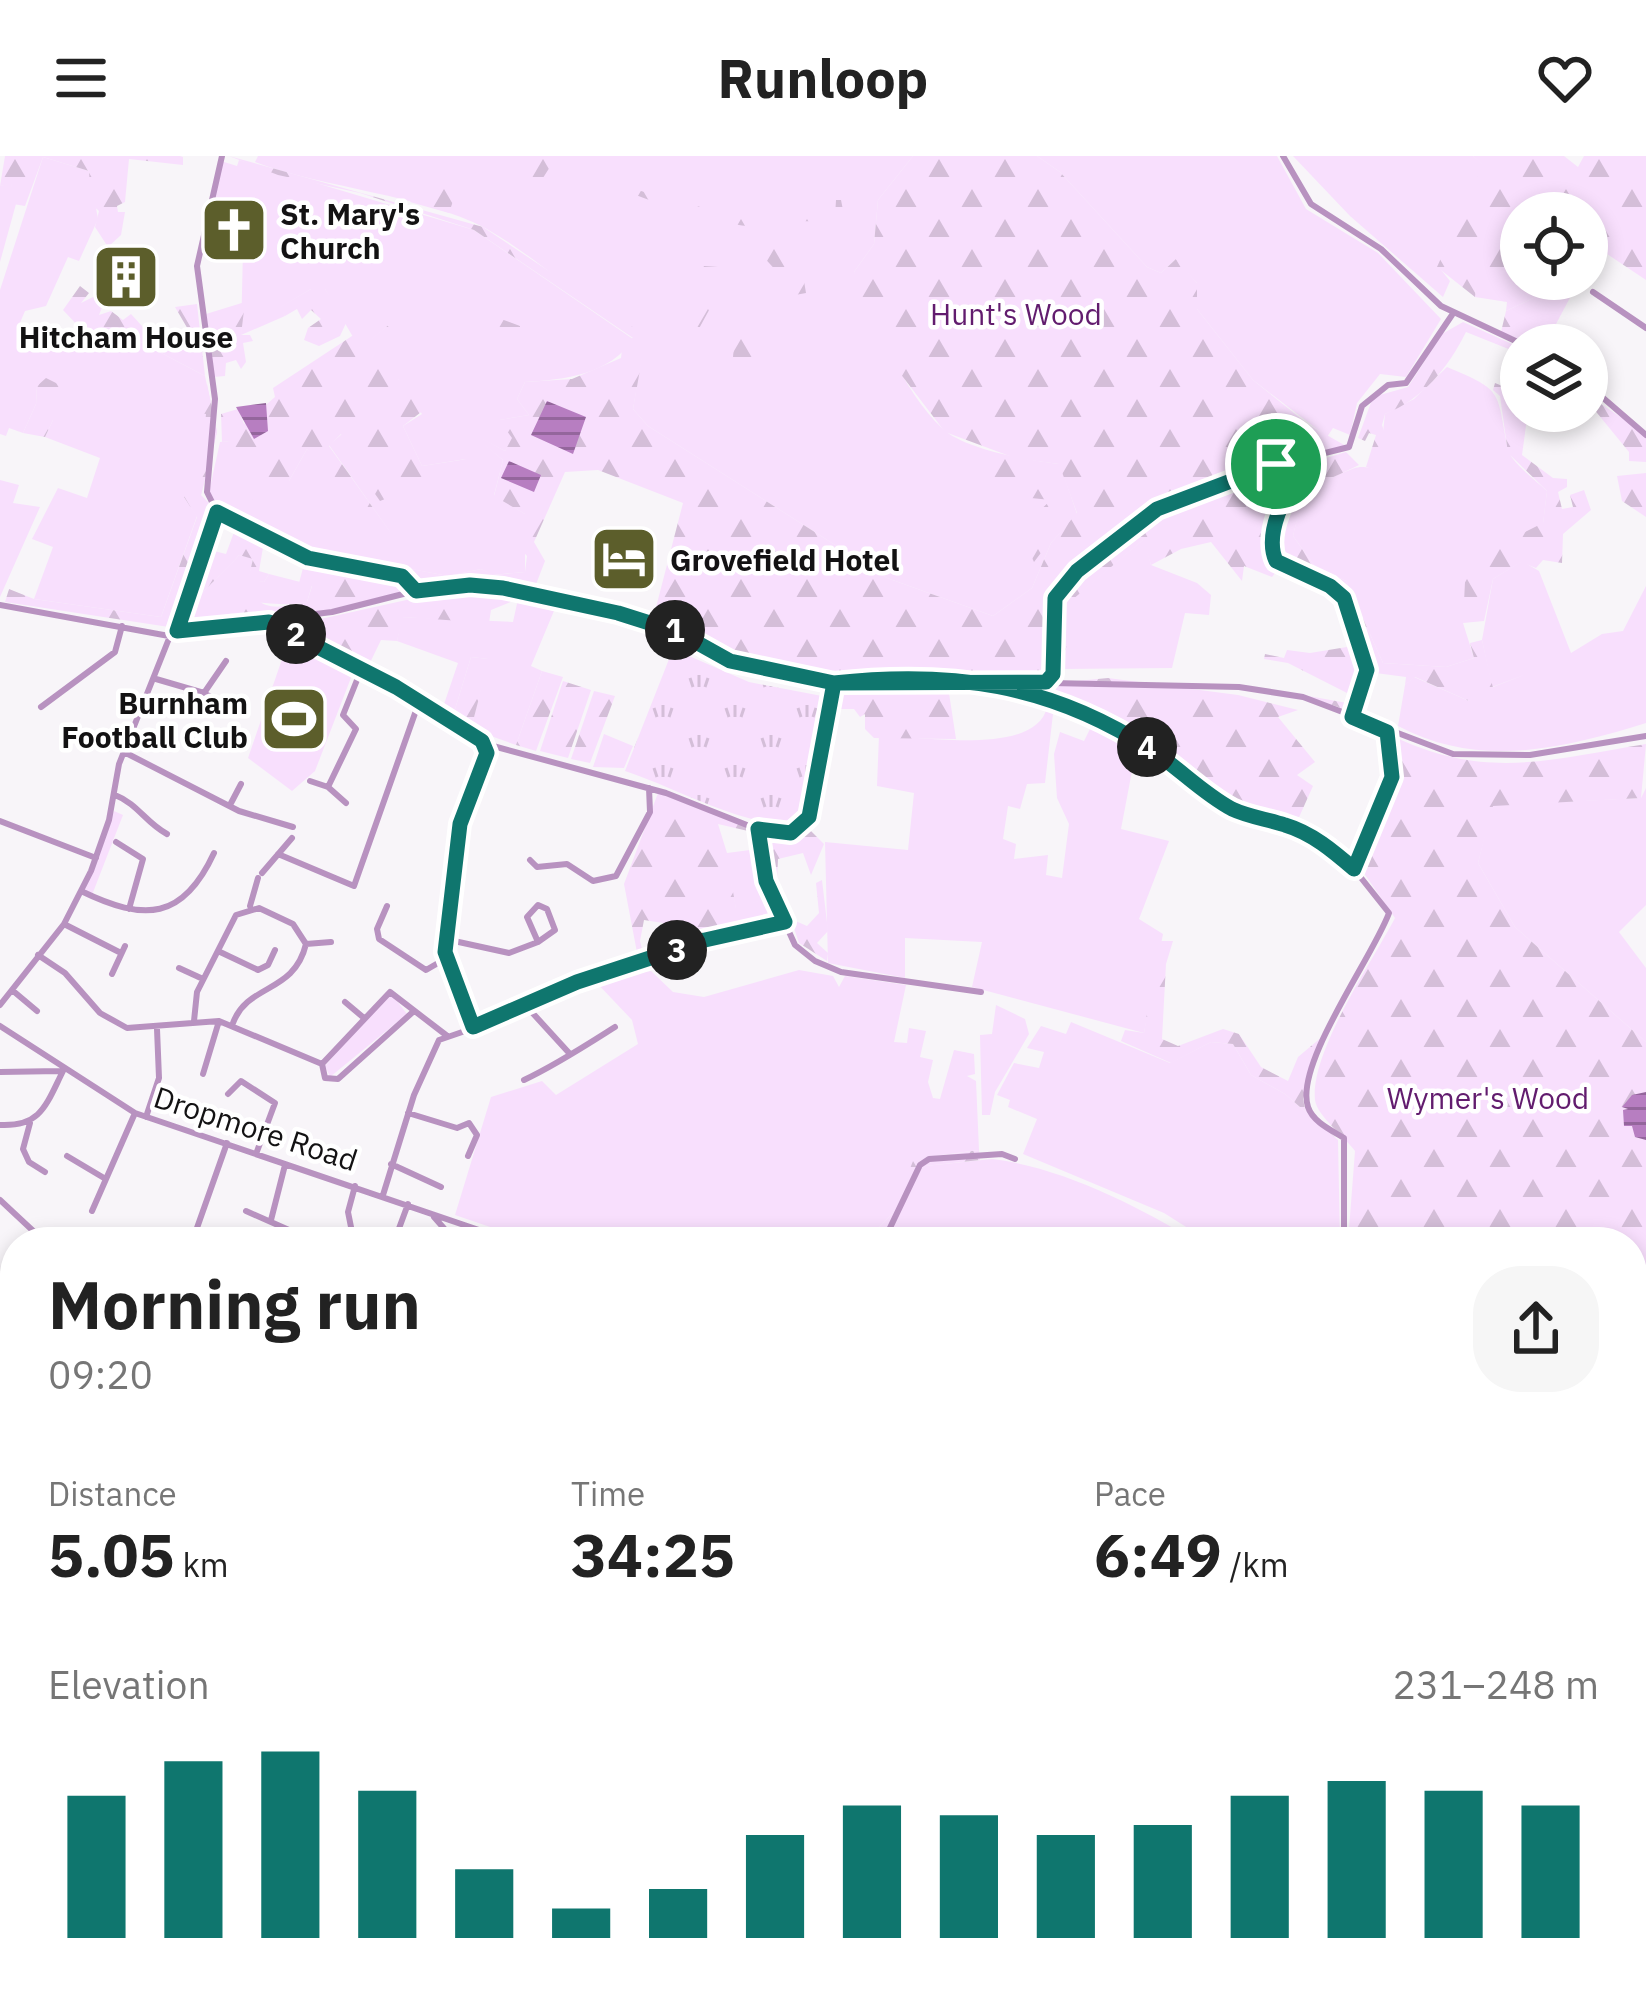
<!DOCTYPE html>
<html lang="en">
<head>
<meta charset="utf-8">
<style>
	body { margin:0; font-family:"IBM Plex Sans",sans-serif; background:#f6f6f6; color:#222; height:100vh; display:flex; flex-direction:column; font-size:45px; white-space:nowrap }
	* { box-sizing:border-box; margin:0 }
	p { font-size:39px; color:#767676 }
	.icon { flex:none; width:66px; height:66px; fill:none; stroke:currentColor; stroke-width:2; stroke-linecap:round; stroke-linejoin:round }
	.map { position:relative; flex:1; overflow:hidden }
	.drawer { position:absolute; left:0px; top:1071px; width:1647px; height:771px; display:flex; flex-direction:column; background:#fff; border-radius:48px 48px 0 0; box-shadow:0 6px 18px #0003 }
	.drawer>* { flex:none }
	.fabs { position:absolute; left:1500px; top:36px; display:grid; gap:24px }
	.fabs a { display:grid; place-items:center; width:108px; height:108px; border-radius:50%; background:#fff; box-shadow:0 6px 18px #0003; font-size:60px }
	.pin { position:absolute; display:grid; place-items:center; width:102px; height:102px; color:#fff; margin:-51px; border:6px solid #fff; border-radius:50%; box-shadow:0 3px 12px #0007 }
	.km { position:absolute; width:60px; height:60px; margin:-30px; border-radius:50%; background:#222; color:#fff; font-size:33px; line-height:60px; text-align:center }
	.round { display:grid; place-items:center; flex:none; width:126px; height:126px; border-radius:48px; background:#f6f6f6 }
	.head { display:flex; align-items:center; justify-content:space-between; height:204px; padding:0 48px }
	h1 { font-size:66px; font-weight:800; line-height:90px }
	.stats { display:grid; grid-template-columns:repeat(3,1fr); gap:18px; height:204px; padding:12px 48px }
	.stats div { display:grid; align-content:center }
	.stats b { font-size:60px; font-weight:800 }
	.stats small { font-size:33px; font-weight:400 }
	.stats p { font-size:33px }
	.chart { height:336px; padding:24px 48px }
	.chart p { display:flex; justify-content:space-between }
	.chart svg { width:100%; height:216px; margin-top:12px; stroke:#0f766e; stroke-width:6 }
	header { display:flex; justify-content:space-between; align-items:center; height:156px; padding:0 48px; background:#fff; font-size:54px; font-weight:800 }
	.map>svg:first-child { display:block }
	.grass { fill:#f8dffd }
	.forest { fill:url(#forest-firs); fill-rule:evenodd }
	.cemetery { fill:url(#cemetery-stones) }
	.park { fill:url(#park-tufts) }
	.water { fill:url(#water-rules) }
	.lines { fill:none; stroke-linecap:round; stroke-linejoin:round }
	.minor { stroke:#b892c0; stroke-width:6 }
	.route-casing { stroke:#fff; stroke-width:24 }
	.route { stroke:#0f766e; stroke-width:15 }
	.labels { text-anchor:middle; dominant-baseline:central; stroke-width:9; stroke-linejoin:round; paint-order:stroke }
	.poi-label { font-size:30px; font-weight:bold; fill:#131213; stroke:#fff; text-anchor:start }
	.park-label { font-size:30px; fill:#621c6e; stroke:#fff }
	.street-label { font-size:30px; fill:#131213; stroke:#fff }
</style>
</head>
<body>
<header><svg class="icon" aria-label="menu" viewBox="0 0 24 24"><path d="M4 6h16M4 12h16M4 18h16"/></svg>Runloop<svg class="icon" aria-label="heart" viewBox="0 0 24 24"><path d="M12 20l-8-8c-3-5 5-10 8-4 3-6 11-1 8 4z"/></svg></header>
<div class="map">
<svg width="1646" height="1840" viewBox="0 0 1646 1840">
	<defs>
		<pattern id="forest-firs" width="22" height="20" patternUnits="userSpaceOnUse" patternTransform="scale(3)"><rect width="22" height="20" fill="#f8dffd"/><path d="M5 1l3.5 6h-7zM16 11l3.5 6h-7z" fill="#d4bed8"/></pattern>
		<pattern id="cemetery-stones" width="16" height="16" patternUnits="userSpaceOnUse" patternTransform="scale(3)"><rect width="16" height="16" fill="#f8dffd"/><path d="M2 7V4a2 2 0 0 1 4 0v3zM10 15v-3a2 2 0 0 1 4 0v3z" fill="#d4bed8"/></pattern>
		<pattern id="park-tufts" width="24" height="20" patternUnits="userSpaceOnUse" patternTransform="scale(3)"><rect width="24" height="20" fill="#f8dffd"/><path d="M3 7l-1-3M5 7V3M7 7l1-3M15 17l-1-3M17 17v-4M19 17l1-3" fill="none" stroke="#d4bed8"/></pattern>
		<pattern id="water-rules" width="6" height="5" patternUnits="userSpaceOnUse" patternTransform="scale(3)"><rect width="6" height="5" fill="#b77ec1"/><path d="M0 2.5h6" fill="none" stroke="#94669c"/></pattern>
	</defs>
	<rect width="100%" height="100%" fill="#f8f5f9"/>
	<path class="grass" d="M258,0H913L878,44L874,88L854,116C879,167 900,233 943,273C966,294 1028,304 1060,308L1077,358L1051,387L1032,432L993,460L887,422L648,270L633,253L645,180C587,152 541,103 485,72C423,39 324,32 255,6Z
		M1037,0H1277L1306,53L1378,97L1441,163L1406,221L1380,218L1357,247L1350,279L1333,272L1327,281L1253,224L1197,153V127L1175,104L1161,117L1147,111L1060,16Z
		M1293,0H1473L1484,9L1438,110L1450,125L1443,141L1350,60Z
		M43,1L89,15L98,63L79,105L68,101L46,150L25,155L19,169L53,192L69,188L86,173L129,180L205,220L217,276L201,339L184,341L197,360L161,461L34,443L53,391L32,383L58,332L87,342L100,302L45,281L53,264L37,230L36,248L23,277L9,272L6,280L0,278V134Z
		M239,4L474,74L633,183C611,218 564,224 525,226L517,243L529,259L500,264L513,282L505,295L471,277L503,304L494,339L525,358V416L492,419L481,413L448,420L315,395L216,347L209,336L220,286L230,285L289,325L307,293L390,376L329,289L342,278L380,328L466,303L422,310L403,270L422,258L398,223L397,177L389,169L360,193L325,133H311L281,151L285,160L241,179L243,94L252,63L211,47L221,5L237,10Z
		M11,27L16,48L0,106V30Z
		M1477,110L1550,125L1548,135L1506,155L1507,146L1475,141Z
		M1447,211C1505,235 1496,235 1508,293C1511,307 1536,324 1547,335L1543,368L1482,401L1463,467L1474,502L1446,511L1383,507L1346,425L1314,409L1293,380C1304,335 1300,335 1342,317C1358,310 1361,309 1379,314L1385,258L1414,243Z
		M0,324L19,329L13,347L40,351L0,441Z
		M1144,383L1151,409L1197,427L1211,439L1209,459L1185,457L1172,512L1061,513L1071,444Z
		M239,399L253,402L249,423L264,426L269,418L312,429L307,446C282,452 259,443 235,448L234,457L193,466L188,461C200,432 221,421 239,399Z
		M1522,405L1539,415L1571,497L1602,478L1623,475L1646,430V567C1562,593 1479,613 1398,570L1405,529L1414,521L1469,545L1475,538L1532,516L1492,531L1482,484L1493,423Z
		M518,443L556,450L531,510L542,515L516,589L471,573L488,503L471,501L452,563L441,557L458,507L397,485L402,461L513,466Z
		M290,480L354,514L315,615L292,635L248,602Z
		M1047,551L1053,558L1045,627L1027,628L1020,653L1008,650L1003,683L1016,688L1014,703L1048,699L1046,719L1062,722L1069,668L1057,642L1054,598L1060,576L1084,585L1093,567L1136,594L1121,673L1169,685L1139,763L1163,778L1144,877L972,831L982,786L905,782V822L828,807L825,686L908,694L914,637L877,630L879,579C923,581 1037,600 1047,551Z
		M604,578L633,590L624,612L593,611Z
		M1646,632V749L1619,776L1646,812V886L1515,771L1478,707L1492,649L1641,642Z
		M114,655L123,659L92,739L85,733Z
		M726,703H752L762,744L736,753Z
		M799,814L833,820L839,831L845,820L906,829L894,886L907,887L909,872L926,875L920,901L933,904L928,926L933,942L940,943L954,894L974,898L975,918L967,920L976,925L979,994L920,1002L892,1058L864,1086H534L455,1059L491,941L542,925L556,939L638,888L632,864L594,824L651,815L673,836L704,841Z
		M393,840L407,858L330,921L325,910L385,841Z
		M996,849L1025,863L1029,878L995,936L990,959H982L980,879L992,878Z
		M1071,866L1170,907L1211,886L1233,888L1251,919L1285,938L1338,984L1340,1086H1210L1164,1057L1023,998L1037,963L1008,951L1010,944L997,939L1014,907L1039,912L1044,896L1027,892L1041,870L1066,878Z
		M992,1003C1061,1011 1138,1050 1197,1086H877L925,1010Z
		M1632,1157H1646V1712L1632,1704Z
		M0,1361L15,1368V1456L0,1450L7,1405L0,1400Z
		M0,1460L6,1462L1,1495C18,1521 14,1530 0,1556Z
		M1632,1729L1646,1738V1840H1101L1088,1827H1632Z
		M43,1827L339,1828L331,1840H38Z
		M352,1827H824L833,1840H370Z
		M832,1827H1078L1091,1840H843Z"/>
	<path class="forest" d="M5,0H180L183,1V9L129,3L125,46L117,50L118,56H125L121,79L108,91L95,71L99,55L91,48L89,15L43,1L25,50L13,48L11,28L0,30Z
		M229,0L483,71L646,180L633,253L648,270L887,422L993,460L1032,432L1051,387L1077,357L1059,308L1015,302L945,276L861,166L854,116L874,88L878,44L913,0H1037L1060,16L1147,111L1161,117L1176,103L1197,127V153L1253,224L1309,269L1346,290C1214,323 1158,337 1056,433L1049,514L1041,522C968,523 787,529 725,502C699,491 683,467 654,459L683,347L598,314L565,316L534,386L545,405L533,436L458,425L416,433L400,414L375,406L448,420L481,413L493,419L525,416L527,400L517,389L525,358L494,340L503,304L462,271L505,295L512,282L499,264L529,259L517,243L525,226L572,223L621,202L623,184L633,182L474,74L360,37L278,19Z
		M539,0L555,3L527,47L516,39L529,28Z
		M1473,0H1564L1578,11L1584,0H1646V124L1598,92L1587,110V57H1521V119L1478,111L1475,141L1437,111L1483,9Z
		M576,10L588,24L557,40L570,66L569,76L537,54L557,23Z
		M440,23L456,36L449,57L410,46L427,27Z
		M615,28L741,62L835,61L836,44H841L844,59L832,68C809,61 773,70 747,70C727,69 620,38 615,28Z
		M762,89L799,95L806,137L773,143L761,152L762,200L735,224C728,203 739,154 757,139C766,132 772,129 780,119L759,96Z
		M704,110L732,112L696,178V157L688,145Z
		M1539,123H1580L1556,168L1567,189H1531L1501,176L1506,155L1548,135L1550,125Z
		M80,130L89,137L81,147L99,138L106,141L99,159L111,155L123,164L131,158L152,181L187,182L189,175L175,151L197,148L205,220L129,180L81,173L63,154Z
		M311,133H325L347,165L340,180L319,190L304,184L308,172L321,163L311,154L302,163L297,153L285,160L280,151Z
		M245,146L241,179H250L253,185L243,187L246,206L241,213L236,204L226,207L225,220L214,221L206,158Z
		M501,163L520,170L521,187L510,199L493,180Z
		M1463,166L1521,192V198L1466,176C1448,212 1423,243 1385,258L1382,269L1389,291L1379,315L1366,311L1376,279L1369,277L1365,285L1358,282L1373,241L1408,231L1442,178Z
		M390,168L398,177V223L429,250L403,270L422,310L467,303L468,310L380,345L373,335L379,328L341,278L329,290L391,377L373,380L307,293L289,325L253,344L230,285L222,286L221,258L238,253L244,268L275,241L273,232L355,178L360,192Z
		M46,222L62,230L71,257L60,267L53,264L45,281L23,277L36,248L37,230Z
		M1521,225V255H1528L1522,299L1553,322L1567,323V331L1558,336L1562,353L1573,351L1570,339L1584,334L1591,354L1563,378L1562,407L1543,404L1536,412L1521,406L1493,423L1484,465L1463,467L1466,405L1543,367L1547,335L1508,297L1500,240L1493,234L1495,227L1510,233Z
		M207,228L217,276L201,339L212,350L169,471L5,446L9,433L34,443L161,461L197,361L184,341L199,330L206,258L198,257L196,245Z
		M1598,246L1646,278V306L1629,305V296L1593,252Z
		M959,291L1055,314L1072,356L1034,406L1019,374L1051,344L1021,341L994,375L978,333L991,318L954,293Z
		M1346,296L1359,309C1313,332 1306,325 1293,380L1314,409L1346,425L1383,507L1446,511L1474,502L1470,487L1482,484L1493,532L1469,545L1415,521L1405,529L1406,521L1368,516L1340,432L1280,405L1274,397L1280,364L1306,308Z
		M1300,307L1277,355L1268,394L1280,411L1272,421L1244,410L1242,425L1211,386L1181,393L1151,409L1143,384L1072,444L1067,489L1056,521L1054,494L1065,430L1159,355Z
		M1646,317V361L1622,345L1617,320Z
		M218,351L266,374L259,415L269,418L264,426L248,424L253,403L239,399C222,421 200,432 188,460L193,466L234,457V441L240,433C267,451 267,455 307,446L312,430L299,427L307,397L401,420L406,426L402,436L315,457L182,473L178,467L206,393L226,398L237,368Z
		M456,433L518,443L491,454L489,467L403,461L397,485L381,484L366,515L304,471L289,470Z
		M1359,489C1364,511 1364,539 1347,554L1303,539L1347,547V537L1288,507L1264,503L1265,498L1284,502L1287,494L1310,497Z
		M471,501L489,503L471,573L452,563Z
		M542,515L563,521L536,595L516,589Z
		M1108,522L1238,539L1298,554L1278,561L1315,606L1297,619L1313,630L1296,668L1230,649L1135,577L1090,552L1024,530Z
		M563,525L591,534L568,602L540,595Z
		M839,532L997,533L998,538L949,537L956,583L874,582L865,573V558L860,561L854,553H840L834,563Z
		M594,535L615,540L590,607L571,603Z
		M1399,583C1489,624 1553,603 1646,588L1641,642L1493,650L1478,707L1515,771L1646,886V1157H1632V1086H1348L1355,995C1345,981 1317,960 1315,944C1310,896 1372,806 1395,762L1361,713L1402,624Z
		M658,637L753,672L764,726L783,765L711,779L663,798V767L644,764L640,785L645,805L639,807L624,728ZM718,668L748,675L750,694L727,697ZM727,703H752L761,744L736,752Z
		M809,673L824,688L811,719L803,697L778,703L777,724L772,726L764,680L793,684Z
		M822,724L828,775L817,787L828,797L827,805L799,787L791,763L807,770L819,757L816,727Z
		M1158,785H1173L1166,808L1162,883L1178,890L1223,873L1239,878L1261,911L1288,925L1298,901L1323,880L1303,943L1305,953L1338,984L1285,938L1251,919L1233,888L1211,886L1171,907L1121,885L1125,874L1144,877Z
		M874,983L930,991L931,1001L979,994L980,1004L925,1010L898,1063L877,1086H864L892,1058L917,995Z
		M15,1670V1713L10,1720L15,1722V1741L0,1754V1685Z"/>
	<path class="cemetery" d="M219,53L252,62L243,94L209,77Z"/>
	<path class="park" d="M673,493L749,526L822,540L798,668C747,673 677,632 625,615Z"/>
	<path class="water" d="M547,245L586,261L573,298L531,279Z
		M266,247L268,275L254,283L236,251Z
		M509,305L541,319L534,336L501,322Z
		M1646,936V984L1635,981L1632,970H1624L1623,954L1628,953L1622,951L1632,939Z"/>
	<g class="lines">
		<path class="minor" d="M1283,0L1311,48L1381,93L1441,150L1524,189
			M1593,136L1646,172
			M1587,228L1646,279
			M1306,303C1291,330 1262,375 1276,405L1330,430L1344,442L1367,515L1352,561
			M217,356L308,402L402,420L415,435
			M0,449L169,480
			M269,466L396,531L451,570L493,590L666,637L757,673L791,677L809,661L834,527
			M177,474L217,356L207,336L215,243L197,110L222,0
			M177,475L332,456L415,435L470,429L644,463L730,505L759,512L834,527L872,523L1239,531L1303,541L1453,598L1530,599L1646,580
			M226,505L204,537L232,553
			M156,523L204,537
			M1048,523L1053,518L1059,434L1135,368L1157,353L1253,315L1349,291L1362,250L1388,229L1406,227L1452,159
			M1000,527L1090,558L1147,591L1230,651L1289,670L1324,688L1354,713
			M41,551L115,496L122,470
			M124,596L239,655L293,671
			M310,625L328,631L356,573L343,559L361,514
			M328,631L346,647
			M115,639C138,648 145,666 167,678
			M230,649L241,628
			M0,665L96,702
			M757,673L766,725L795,789L815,805L841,816L981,836
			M116,686L143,703L129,753
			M278,698L354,730L419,546
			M530,704L537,711L567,708L593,725L616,720L650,656L649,632
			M262,717L292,682
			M81,735C145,766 183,764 214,697
			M250,750L258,722
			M387,750L377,773L379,783L426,814L445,803
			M64,768L121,797
			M445,783L509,797L538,786L555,774L547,753L538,749L527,761L538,786
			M306,788L331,786
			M218,795L258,814L268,809L275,794
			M38,799L65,817L100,857L127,872L219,865L322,908
			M179,812L203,823
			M112,818L125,790
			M12,834L37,855
			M345,846L364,862
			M0,849L64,768L91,715L109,664L119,608L170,480
			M528,852L570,898
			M194,865L197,836L236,759L259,752L293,768L306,788C294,838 248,827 233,867
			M0,870L135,957L514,1086
			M473,871C466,847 448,825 445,800C439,752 462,627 493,590
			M322,908L390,836L446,879
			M322,908L325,922L338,923L414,855
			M0,916L60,915
			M203,918L219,865
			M524,924C556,909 585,890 615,871
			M228,938L241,925L275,947L256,998
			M408,957L457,972L469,967L477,979L468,1000
			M146,961L159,922L157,873
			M30,967L23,993L29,1006L45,1016
			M0,969C41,971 46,949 63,915
			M67,1000L104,1022
			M391,1008L441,1031
			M383,1039L414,939L439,884L503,862L577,826L705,784L785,766
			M0,1044L45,1086
			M92,1055L135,957
			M246,1055L298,1078
			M434,1061L456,1086
			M271,1064L285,1009
			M192,1086L227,987
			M354,1086L348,1056L355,1030
			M394,1086L408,1048
			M873,1086L888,1076L920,1009L929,1003L1002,998L1015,1003
			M1344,1086V982C1331,974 1313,966 1308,951C1294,908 1373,801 1389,757L1354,713L1392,621L1387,576
			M0,1154L7,1149
			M0,1233L15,1254
			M0,1329L15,1338
			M0,1456L15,1462
			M1632,1723L1646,1731
			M344,1827L358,1840
			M828,1827L836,1840
			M1088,1827L1101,1840"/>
	</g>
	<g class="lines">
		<defs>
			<path id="route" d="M1276,308L1157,353L1077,415L1055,442L1053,518L1046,526L834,527L730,505L678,476L618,457L503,432L470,429L416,435L402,420L308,402L217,356L177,475L269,466L396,531L482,585L487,597L460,668L445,796L473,871L577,826L705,784L785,766L766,725L758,673L791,677L809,661L834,527C951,514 1050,528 1150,593C1178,611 1202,637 1232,653C1249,661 1267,663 1285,669C1312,677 1333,695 1354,713L1392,621L1387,576L1352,561L1367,514L1344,442L1330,430L1276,405C1262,374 1291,330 1306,303L1276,308"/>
		</defs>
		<use href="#route" class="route-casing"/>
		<use href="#route" class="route"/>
	</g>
	<defs>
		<symbol id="church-square" viewBox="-11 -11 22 22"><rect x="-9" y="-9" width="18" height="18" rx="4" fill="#5c5e2b" stroke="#fff"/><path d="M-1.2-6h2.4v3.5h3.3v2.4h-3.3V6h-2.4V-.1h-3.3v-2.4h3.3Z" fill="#fff"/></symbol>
		<symbol id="building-square" viewBox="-11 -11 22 22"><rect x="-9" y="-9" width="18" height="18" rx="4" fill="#5c5e2b" stroke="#fff"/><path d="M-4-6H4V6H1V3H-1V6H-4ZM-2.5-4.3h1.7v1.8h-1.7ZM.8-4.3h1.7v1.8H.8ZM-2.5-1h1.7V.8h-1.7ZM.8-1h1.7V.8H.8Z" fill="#fff"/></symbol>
		<symbol id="hotel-square" viewBox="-11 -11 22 22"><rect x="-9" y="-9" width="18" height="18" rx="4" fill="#5c5e2b" stroke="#fff"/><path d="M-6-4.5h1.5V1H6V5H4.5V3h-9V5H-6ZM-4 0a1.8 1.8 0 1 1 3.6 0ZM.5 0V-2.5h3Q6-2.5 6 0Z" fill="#fff"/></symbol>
		<symbol id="stadium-square" viewBox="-11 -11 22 22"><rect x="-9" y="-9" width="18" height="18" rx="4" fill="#5c5e2b" stroke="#fff"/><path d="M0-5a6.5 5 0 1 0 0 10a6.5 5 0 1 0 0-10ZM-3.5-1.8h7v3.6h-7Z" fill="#fff"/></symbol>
	</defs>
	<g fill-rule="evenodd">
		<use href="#church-square" x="196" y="36" width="76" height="76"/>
		<use href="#building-square" x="88" y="83" width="76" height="76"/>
		<use href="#hotel-square" x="586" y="365" width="76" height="76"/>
		<use href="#stadium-square" x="256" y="525" width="76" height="76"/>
	</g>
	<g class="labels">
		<g class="poi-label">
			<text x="280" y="57">St. Mary's<tspan x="280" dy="34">Church</tspan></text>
			<text x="126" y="180" text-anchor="middle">Hitcham House</text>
			<text x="670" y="403">Grovefield Hotel</text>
			<text x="248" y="546" text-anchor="end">Burnham<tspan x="248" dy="34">Football Club</tspan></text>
		</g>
		<g class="park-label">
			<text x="1016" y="157">Hunt's Wood</text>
			<text x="1488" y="941">Wymer's Wood</text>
		</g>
		<g class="street-label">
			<text transform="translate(256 972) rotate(18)">Dropmore Road</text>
		</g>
	</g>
</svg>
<div class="fabs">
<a><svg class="icon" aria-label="locate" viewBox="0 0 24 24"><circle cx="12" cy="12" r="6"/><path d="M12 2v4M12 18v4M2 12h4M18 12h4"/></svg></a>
<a><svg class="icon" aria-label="layers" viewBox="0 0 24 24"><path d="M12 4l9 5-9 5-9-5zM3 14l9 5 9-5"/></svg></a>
</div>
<div class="pin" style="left:1276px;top:308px;background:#1e9e55"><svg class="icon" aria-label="arrive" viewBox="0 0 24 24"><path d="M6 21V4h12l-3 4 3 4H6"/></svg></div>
<b class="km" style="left:675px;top:474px">1</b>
<b class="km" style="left:296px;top:478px">2</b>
<b class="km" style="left:677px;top:794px">3</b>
<b class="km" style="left:1147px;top:591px">4</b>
<section class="drawer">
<div class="head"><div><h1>Morning run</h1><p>09:20</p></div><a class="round"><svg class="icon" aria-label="share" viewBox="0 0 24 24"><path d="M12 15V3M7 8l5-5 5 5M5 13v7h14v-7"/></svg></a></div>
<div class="stats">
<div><p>Distance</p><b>5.05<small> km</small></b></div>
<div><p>Time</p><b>34:25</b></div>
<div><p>Pace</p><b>6:49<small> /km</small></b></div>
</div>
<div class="chart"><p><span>Elevation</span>231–248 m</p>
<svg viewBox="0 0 160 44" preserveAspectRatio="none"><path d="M5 44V15M15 44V8M25 44V6M35 44V14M45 44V30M55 44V38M65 44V34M75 44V23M85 44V17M95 44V19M105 44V23M115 44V21M125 44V15M135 44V12M145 44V14M155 44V17"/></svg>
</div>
</section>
</div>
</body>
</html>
